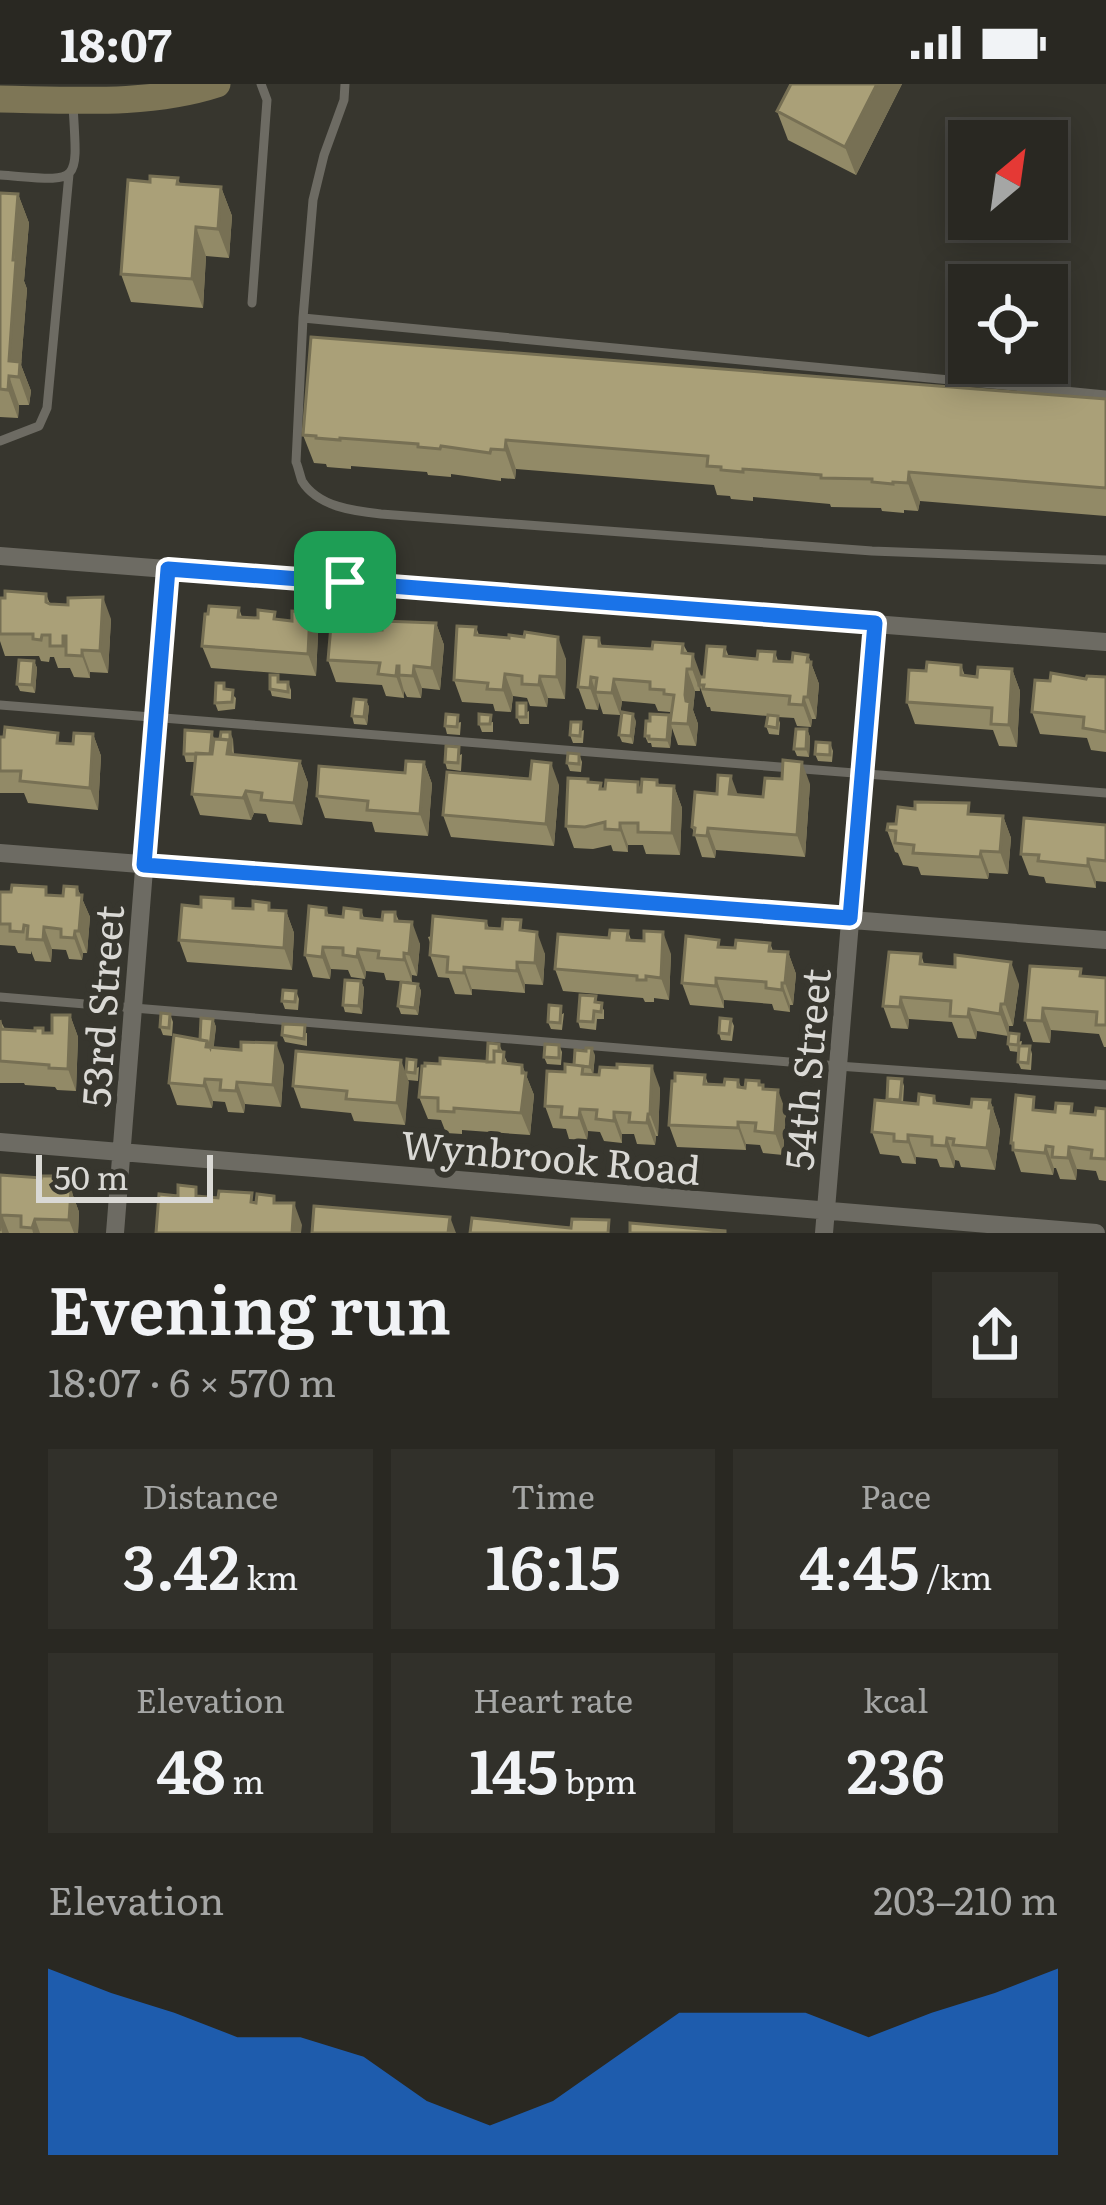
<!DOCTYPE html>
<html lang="en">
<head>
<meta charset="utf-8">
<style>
	body { margin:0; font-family:Literata,serif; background:#31302a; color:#f1f3f6; height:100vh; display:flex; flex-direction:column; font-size:45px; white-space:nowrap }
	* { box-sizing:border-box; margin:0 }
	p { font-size:39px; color:#a5a6a5 }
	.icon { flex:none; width:66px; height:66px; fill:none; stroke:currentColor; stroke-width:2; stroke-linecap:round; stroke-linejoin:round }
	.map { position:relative; height:1149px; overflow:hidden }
	.drawer { display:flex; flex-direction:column; background:#292822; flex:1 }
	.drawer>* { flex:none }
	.needle { width:78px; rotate:29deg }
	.buttons { position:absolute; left:948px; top:36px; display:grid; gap:24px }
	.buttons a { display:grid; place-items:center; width:120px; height:120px; border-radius:0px; background:#292822; box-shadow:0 6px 30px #0003,0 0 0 3px #454440; font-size:60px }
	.scale { position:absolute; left:36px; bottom:30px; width:177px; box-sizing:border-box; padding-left:12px; border:6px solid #dad9d5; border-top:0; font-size:33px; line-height:42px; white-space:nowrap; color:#dad9d5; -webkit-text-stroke:9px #37362e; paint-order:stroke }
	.pin { position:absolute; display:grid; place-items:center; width:102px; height:102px; color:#fff; margin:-51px; border-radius:24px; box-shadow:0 6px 18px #0006 }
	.round { display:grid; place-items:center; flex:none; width:126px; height:126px; border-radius:0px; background:#31302a }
	.head { display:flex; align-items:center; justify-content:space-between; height:204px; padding:0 48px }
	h1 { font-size:66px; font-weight:600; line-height:90px }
	.stats { display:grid; grid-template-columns:repeat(3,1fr); gap:18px; height:204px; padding:12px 48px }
	.stats div { display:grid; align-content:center; border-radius:0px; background:#31302a; text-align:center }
	.stats b { font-size:60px; font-weight:600 }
	.stats small { font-size:33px; font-weight:400 }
	.stats p { font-size:33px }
	.chart { height:336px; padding:24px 48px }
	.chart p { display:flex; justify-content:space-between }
	.chart svg { width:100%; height:216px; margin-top:12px; fill:#1a73e8; opacity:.7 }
	.status { display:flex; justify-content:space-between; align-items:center; height:84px; padding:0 60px; background:#292822; direction:ltr }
	.status svg { height:33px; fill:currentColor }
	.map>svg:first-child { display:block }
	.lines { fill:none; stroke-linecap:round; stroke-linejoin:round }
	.lane { stroke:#6d6b63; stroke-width:9 }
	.street { stroke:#6d6b63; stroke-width:18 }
	.secondary { stroke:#7e7656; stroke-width:27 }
	.wall { fill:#928a67 }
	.shaded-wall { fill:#777054 }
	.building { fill:#aaa078; stroke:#777054; stroke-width:3 }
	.route-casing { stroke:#fff; stroke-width:24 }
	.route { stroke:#1a73e8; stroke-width:15 }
	.labels { text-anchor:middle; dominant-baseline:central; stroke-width:12; stroke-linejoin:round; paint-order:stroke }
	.street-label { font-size:39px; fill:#dad9d5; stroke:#37362e }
</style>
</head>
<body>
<div class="status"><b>18:07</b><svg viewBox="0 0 49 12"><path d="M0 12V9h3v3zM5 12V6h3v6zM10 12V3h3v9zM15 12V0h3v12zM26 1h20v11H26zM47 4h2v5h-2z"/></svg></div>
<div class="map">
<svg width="1106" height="1149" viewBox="0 0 1106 1149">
	<rect width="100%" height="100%" fill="#37362e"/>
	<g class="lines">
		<path class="lane" d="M345,0L344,16L324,71L313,116L303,234L296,378C297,379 301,395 302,397C318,423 354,427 381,430L872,467L1106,476
			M0,91C81,97 78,104 73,22
			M252,219L267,16L261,0
			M303,234L1106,311
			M0,357L39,342L47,324L69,90
			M0,621L1106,709
			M0,913L838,982L1106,1001"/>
		<path class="street" d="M0,472L1106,558
			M0,769L1106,856
			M0,1058L1096,1149
			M115,1149L168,485
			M824,1149L875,539"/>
		<path class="secondary" d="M0,15C71,16 150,22 217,0"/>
	</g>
	<path class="wall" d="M791,0H902L856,91L788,56L777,27Z
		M178,94L180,100L221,103L232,132L229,174L206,172L203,224L131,218L121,190L150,98Z
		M0,109L18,110L29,139L24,197L27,205L21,281L31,307L29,321H19L18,334L0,333Z
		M1106,315V432L920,417L918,427L904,426V429L882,427L881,424L831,423L830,420L753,413V417L731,415L730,412L717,411L714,401L516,385L515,395L501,394V397L451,390V393L428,391L427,388L351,382V385L327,383L326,380L314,379L303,351Z
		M46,510L50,520L111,535L108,589L90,588V594L74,593L70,584H58L54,573H50L49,578L41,577L39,572H5L0,557V514Z
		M239,524L242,533L292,537L310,528L318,550L316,592L211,584L202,562Z
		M436,539L444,561L440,606L422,604L421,614L407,613L404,607V614L386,612L382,601L336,598L328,576L370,545L382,546Z
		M476,543L479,551L509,554L543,552L566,575L565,615L548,614L547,623L530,622L527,614L513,612L511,628L495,627L493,620L462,618L454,596Z
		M599,554L602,562L652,565L683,560L701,593H704L725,563L729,573L757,575L775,568L778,577L792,578L808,571L819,600L816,635H812L811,643L797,642L794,634L778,633L780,639L779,651L769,650L766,642L768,632L711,627L710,623H707L700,603V607H695L693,626L698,640L696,662L678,661L672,644L670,664L652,663L651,659H648L645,652L671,634L670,628L658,627L655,620L622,617L620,631L603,630L599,618L598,626L586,625L578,603Z
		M34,577L37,584L35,609L20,607L17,600Z
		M961,581L965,592L977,593L1012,585L1020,607L1017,663L999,662L993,646L915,640L907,618L926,587Z
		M1106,593V668L1091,666L1087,654L1040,650L1032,628L1050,597Z
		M281,598H288L291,606V615L272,612L270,605Z
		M227,605L236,614L235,625L218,627L215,619Z
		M366,616L369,623L367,641L354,640L352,632Z
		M529,627V640H520L517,633Z
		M636,637L633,660L622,658L619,651Z
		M461,638L460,651L447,650L445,642Z
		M493,638V648H482L479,640Z
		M807,645L810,653L809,673L797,672L794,665Z
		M584,646L583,659H573L570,651Z
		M212,648L214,655H233L234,671L300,677L308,699L302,741L269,738L266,730L254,729L251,736L200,731L192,710L195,678H186L184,670Z
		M93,650L101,672L98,726L28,719L24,709H0V653L73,660Z
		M830,659L833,667L832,678L818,677L815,670Z
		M462,670L461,687L447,685L445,678Z
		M579,670L582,678L581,688L570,687L567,679Z
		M424,678L432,700L428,752L375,748L372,738L325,734L317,712L405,689Z
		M530,695L559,701L554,762L451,753L443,731Z
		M657,696L659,701L674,702L682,724L680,771L646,770L643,761H628V768L613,767L611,761L593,765L574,764L566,742L589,698L603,705L638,698L641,707Z
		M810,700L805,773L716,766L715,774L702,773L692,743L737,711L763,713Z
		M973,730L1003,732L1011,754L1008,790L989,789L988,795L921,791L918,783L903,781L898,769L895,768L887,746L896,740Z
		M1106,741V798L1096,797V804L1046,799L1044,793L1029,791L1021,770Z
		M77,803L90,833L87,869H83L82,876L69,875L66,866L52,865L51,878L35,877L31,867V870L18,869L15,862L0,861V808L63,812Z
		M237,824L286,827L294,849L292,886L187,878L179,856Z
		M326,824L329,832L343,833L361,826L364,834L382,836L395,828L399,837L420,860L417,892L412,891V898L386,896L384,889L366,887L365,895L351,893L348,886L331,885L330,895L313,893L305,871Z
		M486,837L489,844L524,847L545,870L543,901L525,900V909L472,905V911L455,910L449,894L438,893L430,871L431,861L428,853Z
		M628,847L631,856L671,870L669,916L654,914V918H645L643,914L563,907L555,885L609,854Z
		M770,859L773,867L788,868L796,890L793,921H790V928L774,926L772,920L724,916V924L690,921L682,899L721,863L735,864Z
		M921,870L924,880L1019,900L1013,942H1009L1008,952L977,947L976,955L958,954L952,938L909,935L908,945L891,944L883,922Z
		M1084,892L1106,894V963H1104L1099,950L1051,946L1050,959L1033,958L1025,936Z
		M361,897L364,904L362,930L345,928L343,921Z
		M418,900L421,907L418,931L401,930L398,922Z
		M296,907L299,915L298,926L285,925L282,917Z
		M598,919L604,926V935H597L596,946L580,944L578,937Z
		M564,929L562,946L551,945L548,938Z
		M170,930L173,938L172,952L163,951L160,943Z
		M70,931L78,953L76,1007L57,1006L55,1003L25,1001L24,999H0V936L5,945L52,949Z
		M213,935L216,943L213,964L284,981L281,1023L245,1020L244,1029L228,1028L225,1018L213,1017L212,1024L177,1021L169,999Z
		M731,935L734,942L732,957L721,956L719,949Z
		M307,949V962L285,958L282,951Z
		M1022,957L1021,962H1030L1032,970L1031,986L1021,985L1018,978L1019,968L1010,967L1008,960Z
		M499,960L508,980L522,981L534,1011L530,1051L462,1046V1050L446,1049L441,1036L428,1035L419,1013L487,978Z
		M559,961L562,968L561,981L547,980L544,973Z
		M595,971L593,991L660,1004L658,1052H656L655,1061L637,1060L634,1050H622V1059L604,1057L600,1048L588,1047L587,1056L569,1055L566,1045L553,1044L545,1022L565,988Z
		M419,983L418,997L408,996L405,1041L354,1037L351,1029L301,1024L293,1002L406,988Z
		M705,991L708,1000L724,1001L738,996L741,1003L745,1004L759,997L761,1001L786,1028L783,1071L763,1069L760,1061L746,1060V1066L677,1063L669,1041Z
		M902,995L904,1002L903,1019L918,1020L934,1012L937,1020L971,1023L990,1016L1000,1046L995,1086L961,1083L959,1077L955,1076L954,1084L940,1083L937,1075L916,1073V1080L902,1079L899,1072L880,1070L872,1048L887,1017V1015Z
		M1106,1025V1097L1099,1096L1096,1087L1077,1085L1076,1096L1060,1095L1056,1084H1054L1053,1091L1021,1088L1011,1059L1039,1026L1095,1031Z
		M0,1091L71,1106L79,1128L78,1149H0Z"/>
	<path class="shaded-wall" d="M877,0H902L856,91L845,63Z
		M221,103L232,132L229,174L218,145Z
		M18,110L29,139L24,197L27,205L21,281L31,307L29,321L19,293L9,277Z
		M196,143L206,172L203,224L192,195Z
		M9,292L19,321L18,334L8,306Z
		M506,356L516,385L515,395L505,366Z
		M909,388L920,417L918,427L908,399Z
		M103,513L111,535L108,589L100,567Z
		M310,528L318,550L316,592L308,570Z
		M436,539L444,561L440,606L432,584Z
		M558,553L566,575L565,615L557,593Z
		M82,566L90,588V594L82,572Z
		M693,570L701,592L700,607L692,585Z
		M808,571L819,600L816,635L808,613Z
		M34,577L37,584L35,609L32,601Z
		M397,582L404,607V614L396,592Z
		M414,582L422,604L421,614L413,592Z
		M687,585L695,607L693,626L698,640L696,662L688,640L685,611Z
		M1012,585L1020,607L1017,663L1009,641Z
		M505,590L513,612L511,628L503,606Z
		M540,592L548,614L547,623L539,601Z
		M591,593L599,618L598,626L590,604Z
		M614,595L622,617L620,631L612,609Z
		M804,613L812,635L811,643L803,621Z
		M366,616L369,623L367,641L364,633Z
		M633,630L636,637L633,660L631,652Z
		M669,631L672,644L670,664L667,656Z
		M807,645L810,653L809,673L806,665Z
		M230,648L233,655L232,667L237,678L227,670Z
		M93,650L101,672L98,726L90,704Z
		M300,677L308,699L302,741L294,719Z
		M424,678L432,700L428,752L420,730Z
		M802,678L810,700L805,773L797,751Z
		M551,679L559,701L554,762L546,740Z
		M731,692L739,714L729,710Z
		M674,702L682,724L680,771L672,749Z
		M246,707L254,729L251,736L243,714Z
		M1003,732L1011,754L1008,790L1000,768Z
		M620,739L628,761V768L620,746Z
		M708,744L716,766L715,774L707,752Z
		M981,767L989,789L988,795L980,773Z
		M1088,775L1096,797V804L1088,782Z
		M77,803L90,833L87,869L79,847Z
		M286,827L294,849L292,886L284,864Z
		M412,838L420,860L417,892L409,870Z
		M44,843L52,865L51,878L43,856Z
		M75,847L83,869L82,876L74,854Z
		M537,848L545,870L543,901L535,879Z
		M663,848L671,870L669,916L661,894Z
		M323,863L331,885L330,895L322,873Z
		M358,865L366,887L365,895L357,873Z
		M788,868L796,890L793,921L785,899Z
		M404,869L412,891V898L404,876Z
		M517,878L525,900V909L517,887Z
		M1011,878L1019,900L1013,942L1005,920Z
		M464,883L472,905V911L464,889Z
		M716,894L724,916V924L716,902Z
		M361,897L364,904L362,930L359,922Z
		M782,899L790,921V928L782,906Z
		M418,900L421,907L418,931L415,924Z
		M901,913L909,935L908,945L900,923Z
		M1001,920L1009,942L1008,952L1000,930Z
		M1043,924L1051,946L1050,959L1042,937Z
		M969,925L977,947L976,955L968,933Z
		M70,931L78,953L76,1007L68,985Z
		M213,935L216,943L213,970L210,963Z
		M276,959L284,981L281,1023L273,1001Z
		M592,964L595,971L593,991L590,983Z
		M401,976L409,998L405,1041L397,1019Z
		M522,981L534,1011L530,1051L521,1029Z
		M652,982L660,1004L658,1052L650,1030Z
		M205,995L213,1017L212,1024L204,1002Z
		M237,998L245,1020L244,1029L236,1007Z
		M778,1006L786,1028L783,1071L775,1049Z
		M990,1016L1000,1046L995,1086L987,1064Z
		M580,1025L588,1047L587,1056L579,1034Z
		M614,1028L622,1050V1059L614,1037Z
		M648,1030L656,1052L655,1061L647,1039Z
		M738,1038L746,1060V1066L738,1044Z
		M908,1051L916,1073V1080L908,1058Z
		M947,1054L955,1076L954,1084L946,1062Z
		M1046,1062L1054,1084L1053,1091L1045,1069Z
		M1069,1063L1077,1085L1076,1096L1068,1074Z
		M71,1106L79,1128L78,1149H74L69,1136Z
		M294,1119L302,1141L301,1149H292Z
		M2,1131L9,1149H2Z
		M450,1133L456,1149H448Z
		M35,1135L40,1149H33L32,1144Z"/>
	<path class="building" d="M791,0H877L845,63L777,27Z
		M150,92L178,94L177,100L221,103L218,145L196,143L192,195L121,190L128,96L150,98Z
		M0,109L18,110L13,176H16L9,277L20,278L19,293L9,292L8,306L0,305Z
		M311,253L1106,315V404L909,388L908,399L893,398V400L872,398V395L821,394V391L743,385V388L721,386V383L707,382L708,372L506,356L505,366L491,365L490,369L441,362L440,365L418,363V360L340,354V356L316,354V352L303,351Z
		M5,507L46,510V518L50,520L68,521V514L103,513L100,567L82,566V572L66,571V552H63V562H50V551H42L41,556L33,555V550H0V514H5Z
		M209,522L239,524L238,533L258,534V526L275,528L274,535L292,537V527L310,528L308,570L202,562L205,530H208Z
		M347,532L366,534L365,545L382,546V537L436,539L432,584L414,582L413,592L399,591V582H397L396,592L378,590L380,579L328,576L331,541L346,542Z
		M457,542L476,543L475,551L509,554V551L524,553L525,548L558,553L557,593L540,592L539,601L522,600V592L505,590L503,606L487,605L488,599L454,596Z
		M584,553L599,554V562L652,565L653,558L683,560L682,569L693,570L692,585H687L685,611L686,617L690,618L688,640L670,639L674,611L664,610V606L650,605V598L614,595L612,609L595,608L597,594L591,593L590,604L578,603Z
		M707,562L725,563L724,572L757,575L758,567L775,568L774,577L792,578L793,569L808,571L807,578H811L808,613H804L803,621L789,620L790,612L703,605L704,601H699L700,593H704Z
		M19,576L34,577L32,601L17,600Z
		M927,578L961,581V591L977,593L978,583L1012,585L1009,641L991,640L992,624L907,618L909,586L926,587Z
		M1051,589L1086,595L1087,592L1106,593V648L1083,644L1084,633L1032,628L1035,596L1050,597Z
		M270,591H278V598H288V608L270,605Z
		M216,599H224V605L233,606L232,618L215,619Z
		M354,615L366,616L364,633L352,632Z
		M517,619H526V633H517Z
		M622,628L633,630L631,652L619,651Z
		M446,630L458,631L457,643L445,642Z
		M479,630L491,631L490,640H479Z
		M650,630L669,631L667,656L649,655V652H645L646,637H650Z
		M768,631L778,632L777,644L766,642Z
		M571,638H581L580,652L570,651Z
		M5,643L58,649L57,659L73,660L74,649L93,650L90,704L20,697L21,687H0V653H4Z
		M796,645H807L806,665H794Z
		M185,646L212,648L210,670H184Z
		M221,648H230V659L229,656L220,655Z
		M214,655L229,656L227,670L300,677L294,719L261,716L262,709L246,707L243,714L192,710L196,669L212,670Z
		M816,658L830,659V671L815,670Z
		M446,662L459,663L458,679L445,678Z
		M568,669L579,670V680L567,679Z
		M783,676L802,678L797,751L708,744L707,752L694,751L695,744L692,743L695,708L717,710L718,691L731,692L729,710L763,713L765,694L782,695Z
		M406,677L424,678L420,730L367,726L368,717L317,712L319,682L405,689Z
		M532,677L551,679L546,740L443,731L447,688L530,695Z
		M568,694L588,695V698L601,699L600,705H605L606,696L638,698V708H641L642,695L657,696V701L674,702L672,749L638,748V739H620V746L605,745V738L585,743L566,742Z
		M915,718L969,719L968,730L1003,732L1000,768L981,767L980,773L913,769L914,761L895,759L896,747L887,746L888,740H896L898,723L915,725Z
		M1024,734L1106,741V777L1088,775V782L1038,777L1039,771L1021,770Z
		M12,801L46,803V811L63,812L64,802L77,803V811H82L79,847H75L74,854L61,853V845L44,843L43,856L27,855L28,842L24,841L23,848L10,847V840H0V808H11Z
		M201,813L233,815V824L253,825V817L269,819V826L286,827L284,864L179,856L182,821L201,823Z
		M309,822L326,824V831L343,833L344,824L361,826V834L382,836L383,828H395V837L412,838L409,870L404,869V876L378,874L379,867L358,865L357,873L343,871V864L323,863L322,873L305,871Z
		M433,832L486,837V844L502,845L503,835L521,836L520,846L537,848L535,879L517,878V887L464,883V889L447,888L448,873L430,871Z
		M610,846L628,847L627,856L644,857V847L663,848L661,894L646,892V896H637V892L555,885L558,850L609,854Z
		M686,852L719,856L718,863L735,864L736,856L770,859L769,867L788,868L785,899H782V906L766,904V898L716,894V902L682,899Z
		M889,868L921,870L920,880L955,883V871L1011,878L1005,920H1001L1000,930L969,925L968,933L950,932L951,917L901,913L900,923L883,922Z
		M1030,882L1081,885L1080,892L1106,894V941H1096L1097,928L1043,924L1042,937L1025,936Z
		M345,896L361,897L359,922L343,921Z
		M401,898L418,900L415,924L398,922Z
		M283,906L296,907L295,918L282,917Z
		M580,911L596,912L595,918L602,919L601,928L594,927L593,938L578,937Z
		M549,921L561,922L560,939L548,938Z
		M161,929L170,930L169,944L160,943Z
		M52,931H70L68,985L49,984V981L0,977V936L1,945L35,947V944H43V949H52Z
		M201,934L213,935L210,963L207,957L200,956Z
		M720,934L731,935L729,950L719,949Z
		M283,940L305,941L304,955L282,951Z
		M1009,949L1019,950L1018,961L1008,960Z
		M174,951L207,957L206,963L241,966V958L276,959L273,1001L237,998L236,1007L220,1006L221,996L205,995L204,1002L169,999Z
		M488,959L499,960V967H494V978H487Z
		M545,960L559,961V974L544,973Z
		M1019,962H1030L1028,979L1018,978Z
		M586,964H592L590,983L574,981L575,966L586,967Z
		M296,967L401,976L397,1019L346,1015L347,1007L293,1002Z
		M494,967L504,968L503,979L522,981V989H526L521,1029L454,1024V1028L438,1027V1014L419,1013L422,982H425V979L440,980V974L494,978Z
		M407,975L416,976L415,989L406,988Z
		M565,980L583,982L582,990L599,991L600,983L617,984V980L652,982L650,1030H648L647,1039L629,1038L630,1029L614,1028V1037L596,1035L597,1026L580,1025L579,1034L561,1033L562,1023L545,1022L547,987L565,988Z
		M675,989L705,991L704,1000L724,1001L725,995L738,996V1003L745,1004L746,996L759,997V1001H763V1005L778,1006L775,1049L755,1047L756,1039L738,1038V1044L669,1041L672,997H675Z
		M888,994L902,995L900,1016L887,1015Z
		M919,1010L934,1012V1019L971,1023L972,1015L990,1016L989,1024H992L987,1064L953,1061L954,1055L947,1054L946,1062L932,1061V1053L908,1051V1058L894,1057V1050L872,1048L875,1016L918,1020Z
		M1016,1011L1034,1013L1033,1026L1055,1028L1056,1019L1072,1020L1071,1029L1095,1031L1096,1024L1106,1025V1075L1091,1074L1092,1066L1069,1063L1068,1074L1052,1073L1053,1063L1046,1062L1045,1069L1013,1066V1059H1011Z
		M0,1091L41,1094V1092H57L56,1106H71L69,1136L35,1135L32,1144L21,1143V1132L2,1131L0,1147Z
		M178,1101L196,1103V1112L218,1114L219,1107L252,1109L251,1118L256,1119L257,1110L274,1112V1119H294L292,1149H156L159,1110L178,1112Z
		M314,1122L450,1133L448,1149H312Z
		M472,1134L571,1144L572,1135L609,1136L608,1149H470Z
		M630,1139L725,1147V1149H630Z"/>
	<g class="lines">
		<defs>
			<path id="route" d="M168,485L875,539L850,834L144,781Z"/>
		</defs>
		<use href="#route" class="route-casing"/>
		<use href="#route" class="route"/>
	</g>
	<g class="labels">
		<g class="street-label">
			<text transform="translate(100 922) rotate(-86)">53rd Street</text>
			<text transform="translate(805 985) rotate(-85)">54th Street</text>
			<text transform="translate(551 1071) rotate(5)">Wynbrook Road</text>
		</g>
	</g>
</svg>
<div class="buttons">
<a><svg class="needle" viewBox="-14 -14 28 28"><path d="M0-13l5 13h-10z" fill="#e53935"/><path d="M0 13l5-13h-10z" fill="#a5a6a5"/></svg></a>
<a><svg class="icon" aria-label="locate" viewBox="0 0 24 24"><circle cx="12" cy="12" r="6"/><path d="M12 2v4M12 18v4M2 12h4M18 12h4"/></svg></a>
</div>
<div class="scale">50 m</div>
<div class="pin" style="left:345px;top:498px;background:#1e9e55"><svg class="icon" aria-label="arrive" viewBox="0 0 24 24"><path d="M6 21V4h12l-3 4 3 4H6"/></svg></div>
</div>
<section class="drawer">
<div class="head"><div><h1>Evening run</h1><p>18:07 · 6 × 570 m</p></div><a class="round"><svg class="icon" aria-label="share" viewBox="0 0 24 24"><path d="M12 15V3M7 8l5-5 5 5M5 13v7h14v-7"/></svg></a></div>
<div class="stats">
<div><p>Distance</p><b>3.42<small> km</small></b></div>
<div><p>Time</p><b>16:15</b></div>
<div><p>Pace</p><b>4:45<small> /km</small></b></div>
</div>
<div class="stats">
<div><p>Elevation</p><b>48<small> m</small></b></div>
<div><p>Heart rate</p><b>145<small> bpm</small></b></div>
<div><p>kcal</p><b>236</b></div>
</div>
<div class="chart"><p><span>Elevation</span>203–210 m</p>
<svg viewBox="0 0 160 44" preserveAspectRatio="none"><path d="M0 44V6L10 11L20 15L30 20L40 20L50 24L60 33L70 38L80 33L90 24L100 15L110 15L120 15L130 20L140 15L150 11L160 6V44z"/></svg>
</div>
</section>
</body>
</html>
